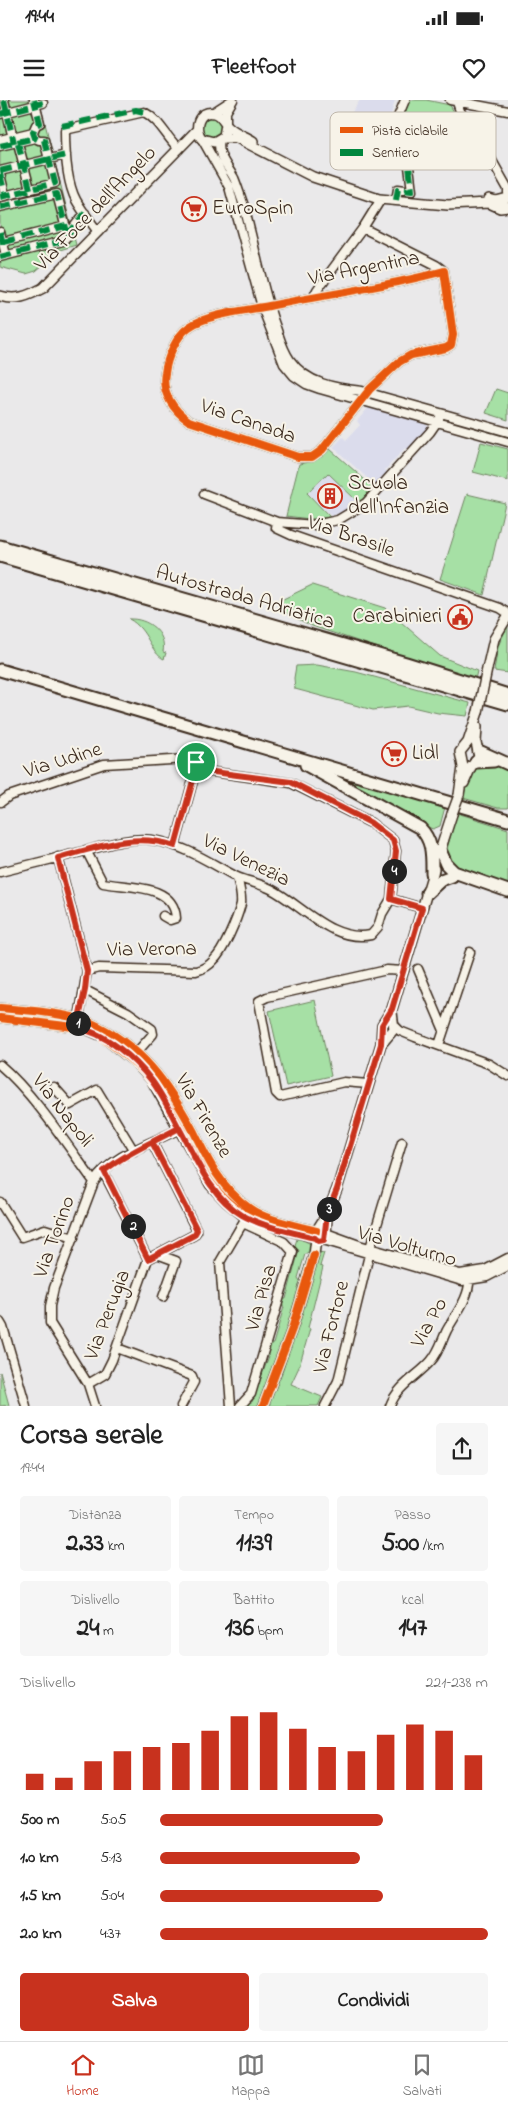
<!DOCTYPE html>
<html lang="it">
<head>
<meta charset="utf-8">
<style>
	body { margin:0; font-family:"Indie Flower",sans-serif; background:#f6f6f6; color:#222; height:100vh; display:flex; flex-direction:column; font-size:19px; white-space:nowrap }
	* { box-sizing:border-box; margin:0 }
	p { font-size:16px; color:#767676 }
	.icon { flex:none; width:28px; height:28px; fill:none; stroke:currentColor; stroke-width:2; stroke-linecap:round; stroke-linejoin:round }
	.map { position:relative; height:1306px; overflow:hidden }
	.drawer { display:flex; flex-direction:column; background:#fff; flex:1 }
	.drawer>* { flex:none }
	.pin { position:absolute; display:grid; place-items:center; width:42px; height:42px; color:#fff; margin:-21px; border:2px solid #fff; border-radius:50%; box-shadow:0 1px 5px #0007 }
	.km { position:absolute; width:25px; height:25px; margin:-12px; border-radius:50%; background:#222; color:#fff; font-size:14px; line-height:25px; text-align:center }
	.round { display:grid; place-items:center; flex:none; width:52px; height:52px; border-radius:5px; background:#f6f6f6 }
	.summary { display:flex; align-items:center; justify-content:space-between; height:85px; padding:0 20px }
	h1 { font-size:28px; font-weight:700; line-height:38px }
	.figures { display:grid; grid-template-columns:repeat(3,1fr); gap:8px; height:85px; padding:5px 20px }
	.figures div { display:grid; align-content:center; border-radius:5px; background:#f6f6f6; text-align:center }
	.figures b { font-size:25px; font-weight:700 }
	.figures small { font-size:14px; font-weight:400 }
	.figures p { font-size:14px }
	.chart { height:140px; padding:10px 20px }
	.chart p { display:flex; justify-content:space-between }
	.chart svg { width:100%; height:90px; margin-top:5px; stroke:#c8321e; stroke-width:6 }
	.cta { display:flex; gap:10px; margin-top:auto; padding:10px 20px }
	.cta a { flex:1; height:58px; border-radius:5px; background:#c8321e; color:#fff; font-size:20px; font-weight:700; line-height:58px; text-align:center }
	.cta a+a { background:#f6f6f6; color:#222 }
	ul { padding:0 20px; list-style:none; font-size:16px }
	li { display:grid; grid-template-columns:80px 60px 1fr; align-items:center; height:38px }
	li i { height:12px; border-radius:6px; background:#c8321e }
	.status { display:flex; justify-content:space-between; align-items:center; height:35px; padding:0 25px; background:#fff; direction:ltr }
	.status svg { height:14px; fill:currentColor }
	header { display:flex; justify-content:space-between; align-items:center; height:65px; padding:0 20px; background:#fff; font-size:22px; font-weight:700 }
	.tab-bar { display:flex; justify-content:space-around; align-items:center; height:70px; border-top:1px solid #e0e0e0; background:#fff; font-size:14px; color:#767676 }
	.tab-bar a { display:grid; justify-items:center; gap:2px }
	.tab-bar .on { color:#c8321e }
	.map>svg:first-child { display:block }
	.built { fill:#dbdcec }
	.green { fill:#a6e0a5; stroke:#708562; fill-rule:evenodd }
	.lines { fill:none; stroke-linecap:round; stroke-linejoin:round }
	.minor-casing { stroke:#3b2a1e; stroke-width:11 }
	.major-casing { stroke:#3b2a1e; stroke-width:12 }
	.highway-casing { stroke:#3b2a1e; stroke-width:15 }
	.minor { stroke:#f7f3e8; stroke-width:8 }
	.major { stroke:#f7f3e8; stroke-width:9 }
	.highway { stroke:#f7f3e8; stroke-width:11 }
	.major-bridge-casing { stroke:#3b2a1e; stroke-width:12; stroke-linecap:butt }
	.major-bridge { stroke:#f7f3e8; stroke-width:9 }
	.quiet { stroke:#00873e; stroke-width:6; stroke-dasharray:12 6; stroke-linecap:butt }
	.cycleway-casing { stroke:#f7f3e8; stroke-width:11 }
	.cycleway { stroke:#e8590c; stroke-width:8 }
	.route-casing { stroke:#fff; stroke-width:10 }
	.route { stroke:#c8321e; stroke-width:6 }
	.labels { text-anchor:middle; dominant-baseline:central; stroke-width:4; stroke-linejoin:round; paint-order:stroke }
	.street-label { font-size:21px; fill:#3b2a1e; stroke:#f7f3e8 }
	.poi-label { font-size:21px; fill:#3b2a1e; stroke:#f7f3e8; text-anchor:start }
	.key { fill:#f7f3e8; stroke:#bfb7ab; stroke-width:1 }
	.key-label { font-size:14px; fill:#3b2a1e }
</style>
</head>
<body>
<div class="status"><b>19:44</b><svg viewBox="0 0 49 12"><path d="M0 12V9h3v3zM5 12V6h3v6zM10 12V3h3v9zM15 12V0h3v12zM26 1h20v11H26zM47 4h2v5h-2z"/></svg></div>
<header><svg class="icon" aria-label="menu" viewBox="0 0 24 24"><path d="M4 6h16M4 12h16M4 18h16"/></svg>Fleetfoot<svg class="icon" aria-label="heart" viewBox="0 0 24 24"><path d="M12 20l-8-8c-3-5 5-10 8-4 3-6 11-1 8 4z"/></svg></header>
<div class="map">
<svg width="508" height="1306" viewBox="0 0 508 1306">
	<rect width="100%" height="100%" fill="#eae9ea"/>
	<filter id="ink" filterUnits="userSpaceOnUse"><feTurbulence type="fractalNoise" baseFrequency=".02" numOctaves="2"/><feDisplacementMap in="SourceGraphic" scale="10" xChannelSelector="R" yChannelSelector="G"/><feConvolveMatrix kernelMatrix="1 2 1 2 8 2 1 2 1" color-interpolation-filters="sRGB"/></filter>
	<g filter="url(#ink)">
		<path class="built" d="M360,0H395L377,67L340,57L352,12Z
			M369,307L426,323L429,329L409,351L405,348L385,370L388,373L376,386L333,347L343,337L346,340L360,325L357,321Z
			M328,374L358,403L351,409L331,416L308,393Z"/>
		<path class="green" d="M0,0H39L76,145L60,150L36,171L26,174L0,167Z
			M410,0H426L450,5L459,21L458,61L450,57L434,41L415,43L398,38V29Z
			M202 27a10 10 0 1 1 20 0a10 10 0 1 1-20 0Z
			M496,289L508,293V320L486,313Z
			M384,301L431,313L430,317L383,304Z
			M454,320L508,335V339L453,324Z
			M481,342L508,349V381L473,372Z
			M330,349L373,387L359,403L328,373L307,393L330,417L310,419L286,416L299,364C312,362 321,360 330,349Z
			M467,394L505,403L484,495L440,479Z
			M312,485L385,508L440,556L477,571L475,580L312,526L280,510L277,502Z
			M129,519C147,518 167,532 163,552L166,553L164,559C150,553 149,530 129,519Z
			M508,525V573L494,571L498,546Z
			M317,565L356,572L470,603L467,616L438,613L408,606L373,610L295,589L294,578L296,566Z
			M499,665L508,669V708H498L463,698L470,673L474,667Z
			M329,674L445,707L440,726L433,729L422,725Z
			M457,713L508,729V785L452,767L446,752Z
			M315,900L331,976L286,986L269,911Z
			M299,1138L313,1145L292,1220L261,1306H245L247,1301L252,1302L269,1256L265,1254L269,1244H273L284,1207L279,1206L281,1198L286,1199L299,1150L294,1148L297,1139ZM308,1152L309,1153L300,1181L298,1178L305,1154Z
			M319,1152L324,1153L320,1166L323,1167L308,1228L310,1229L299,1267L291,1284L322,1297L318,1306H268L283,1270Z
			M0,1272L9,1305L0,1306Z"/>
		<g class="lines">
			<defs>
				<path id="minor" d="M4,0L14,43
					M405,0L387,43L407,50L425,52L434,56
					M450,0L508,11
					M457,2L460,11L486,50L508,89V93
					M212,13L232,0
					M0,14L43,3
					M226,24V12L233,0
					M202,39L229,87L262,207L284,264L294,276L306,284L320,289L508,342
					M0,40L33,32
					M220,40C216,55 227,65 234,78C237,85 240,95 243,103C254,142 261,183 274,222C279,235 282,249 290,260C307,284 335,288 362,291L508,332
					M18,43L30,89
					M0,46L35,38
					M0,71L66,55
					M0,74L5,95
					M0,97L55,83L44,40H39L35,38L33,32L36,25L40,23L34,0
					M396,100L398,89L412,91L407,50
					M0,107L57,94L68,136
					M363,128L436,165L444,171
					M0,132L6,155
					M98,132C91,122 82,111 76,100C66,81 65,52 65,30L144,12C160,20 166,37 179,49
					M3,142L66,126
					M0,157L63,141L85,113
					M444,171L453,235L451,245L446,248L411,255L399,262L370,289L322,350L312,357H298L189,321C174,311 161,293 165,273C167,258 176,236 189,227C205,215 248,210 269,206C327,194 387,187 444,171Z
					M314,196L317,190L363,128L381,99
					M204,394L277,422L315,425L338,420L366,403L430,332L439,319
					M277,422L276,428L291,435L500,508L506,512
					M1,702L9,696L104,664L188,659L195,661L206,671
					M175,746L194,677L196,663
					M86,750L103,783C126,788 174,783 176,818L170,820L163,816
					M58,757L87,871L78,923
					M0,772C28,765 56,758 85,751C107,745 129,737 152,740C182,744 209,762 235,776C245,781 259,783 271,789C302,805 332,843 371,835L378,827L382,814L391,799L396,751L393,740L371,723L291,683L206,671L194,677
					M391,799L422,808
					M418,869L443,928
					M87,871L99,868L196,871C203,869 208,867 213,861C224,851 237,819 241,804C242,795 239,785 237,777
					M85,890L128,912L152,929L153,934L137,952
					M0,908C25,910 67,913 89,922C142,945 168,984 194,1032C208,1061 222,1089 249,1108C267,1121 295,1125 317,1131
					M0,918L83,928L101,936L135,963L151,980L210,1085L226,1102L242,1115L263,1124L315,1138
					M394,925L400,931L415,937L489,964L508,976
					M439,945L470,852
					M0,965C34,994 67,1045 94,1082
					M368,984L344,982L280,997L276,993L259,901L267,897L387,870L404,871
					M54,987L70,1005L97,990L134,1051
					M0,1102L22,1137L45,1129L74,1138
					M326,1133L359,1145L460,1174L485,1170L508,1158
					M323,1140L462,1181L487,1177L508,1166
					M370,1148L402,1042
					M157,1154L176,1161L163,1197
					M148,1159L194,1135L197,1131L152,1042
					M0,1222L3,1227L26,1306
					M117,1248L192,1276L194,1282L181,1306
					M88,1284L105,1274L112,1260L148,1159L103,1071
					M95,1306L88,1284L50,1223V1206L54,1188L94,1082C113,1053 154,1043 183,1027
					M231,1306L220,1162L244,1121
					M240,1306L251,1294L293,1152L284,1142L243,1123
					M325,1306L338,1281L369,1155
					M390,1306C397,1286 418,1276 431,1261C439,1252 442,1240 447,1230C455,1215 471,1196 469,1178"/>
				<path id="major" d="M226,24L224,36L214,42L202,39C193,29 198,9 215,13C223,15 223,22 229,27C235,33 245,36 253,41
					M222,38H237L313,77L379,99L448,105L489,103L500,108L508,107
					M489,99L496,101L508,98
					M0,196C16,201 28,196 43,188L197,30
					M487,569L494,539L508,516
					M464,683L471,667L479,657L476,642L477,627
					M459,695L463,667L460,652L468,642L478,612
					M439,754L452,714
					M383,942L394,929L392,912
					M327,1114L326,1136L323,1140L318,1141L315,1138V1133L327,1114L337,1089L381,944L382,925L392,909L434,769
					M263,1306L292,1229L314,1155L316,1139"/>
				<path id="highway" d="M0,446L406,563L508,595
					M0,456L508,604
					M0,570L508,720
					M479,651L508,664
					M476,662L494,661
					M306,665L420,728C433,741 432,756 432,773
					M440,750L446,764L454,772L508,791
					M427,793L441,780L452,776"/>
			</defs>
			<use href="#minor" class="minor-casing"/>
			<use href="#major" class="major-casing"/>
			<use href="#highway" class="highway-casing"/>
			<use href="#minor" class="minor"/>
			<use href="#major" class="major"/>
			<use href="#highway" class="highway"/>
			<defs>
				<path id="major-bridge" d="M478,612L487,569
					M452,714L459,695"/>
			</defs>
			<use href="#major-bridge" class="major-bridge-casing"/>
			<use href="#major-bridge" class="major-bridge"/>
			<path class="quiet" d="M4,0L14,43
				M0,14L43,3
				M62,26L136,10L144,12
				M18,43L30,89
				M0,46L35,38
				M0,71L66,55
				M0,74L5,95
				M0,97L55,83L44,40H39L35,38L33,32L36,25L40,23L34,0
				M396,100L398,89L412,91L407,50
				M0,107L57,94L68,136
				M0,132L4,148
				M3,142L66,126
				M0,157L63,141L85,113"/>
			<defs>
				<path id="cycleway" d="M444,171L453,235L451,245L446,248L411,255L399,262L370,289L322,350L312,357H298L189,321C174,311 161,293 165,273C167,258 176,236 189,227C205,215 248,210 269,206C327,194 387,187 444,171Z
					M0,908C25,910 67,913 89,922C142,945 168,984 194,1032C208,1061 222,1089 249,1108C267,1121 295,1125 317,1131
					M0,918L82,928
					M103,938C120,950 138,964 151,980C191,1031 195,1094 260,1122
					M263,1306L292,1229L314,1155"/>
			</defs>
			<use href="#cycleway" class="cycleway-casing"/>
			<use href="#cycleway" class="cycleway"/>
		</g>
	</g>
	<g class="lines" filter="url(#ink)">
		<defs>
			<path id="route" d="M196,662L194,677L175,746C132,732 100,747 58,758L87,871L85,890L77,928C105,932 135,959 152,981C163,996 171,1013 179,1028L152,1042L197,1130L194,1135L148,1159L104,1071C127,1053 153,1042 179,1028C196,1059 210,1096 242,1115C263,1127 291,1132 315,1138L318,1141L324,1140L327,1114L337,1089L381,944L382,925L392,909L422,808L391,799L396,751L393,740L371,723L291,682L206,671L196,662"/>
		</defs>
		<use href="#route" class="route-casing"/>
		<use href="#route" class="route"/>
	</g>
	<defs>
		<symbol id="supermarket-ring" viewBox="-11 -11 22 22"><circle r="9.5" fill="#f7f3e8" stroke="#c8321e" stroke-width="1.5"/><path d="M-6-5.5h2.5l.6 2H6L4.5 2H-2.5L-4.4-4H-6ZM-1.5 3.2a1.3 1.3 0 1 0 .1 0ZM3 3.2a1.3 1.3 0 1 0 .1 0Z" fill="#c8321e"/></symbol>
		<symbol id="building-ring" viewBox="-11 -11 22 22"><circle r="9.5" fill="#f7f3e8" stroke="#c8321e" stroke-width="1.5"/><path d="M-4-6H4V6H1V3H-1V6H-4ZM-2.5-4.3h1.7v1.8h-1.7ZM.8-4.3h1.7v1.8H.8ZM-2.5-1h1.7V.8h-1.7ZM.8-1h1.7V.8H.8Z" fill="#c8321e"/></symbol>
		<symbol id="civic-ring" viewBox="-11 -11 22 22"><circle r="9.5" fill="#f7f3e8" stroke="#c8321e" stroke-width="1.5"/><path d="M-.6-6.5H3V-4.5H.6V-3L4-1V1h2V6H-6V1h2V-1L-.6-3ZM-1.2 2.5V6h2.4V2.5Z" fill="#c8321e"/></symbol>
	</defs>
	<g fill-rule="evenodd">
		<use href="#supermarket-ring" x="180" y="95" width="28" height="28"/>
		<use href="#building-ring" x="316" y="382" width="28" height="28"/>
		<use href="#civic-ring" x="446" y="503" width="28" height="28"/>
		<use href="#supermarket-ring" x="380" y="640" width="28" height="28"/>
	</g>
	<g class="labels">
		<g class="street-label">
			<text transform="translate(96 109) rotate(-46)">Via Foce dell'Angelo</text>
			<text transform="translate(364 169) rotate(-11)">Via Argentina</text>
			<text transform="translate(248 322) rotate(19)">Via Canada</text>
			<text transform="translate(351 437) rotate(19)">Via Brasile</text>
			<text transform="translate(245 498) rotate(16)">Autostrada Adriatica</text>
			<text transform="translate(63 661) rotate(-17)">Via Udine</text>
			<text transform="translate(246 761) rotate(26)">Via Venezia</text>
			<text transform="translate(152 850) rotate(-1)">Via Verona</text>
			<text transform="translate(62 1011) rotate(52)">Via Napoli</text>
			<text transform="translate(203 1016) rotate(60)">Via Firenze</text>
			<text transform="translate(55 1137) rotate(-70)">Via Torino</text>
			<text transform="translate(407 1147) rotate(16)">Via Volturno</text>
			<text transform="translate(262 1198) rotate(-74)">Via Pisa</text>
			<text transform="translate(108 1215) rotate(-69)">Via Perugia</text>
			<text transform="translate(430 1223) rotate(-61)">Via Po</text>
			<text transform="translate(332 1227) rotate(-76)">Via Fortore</text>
		</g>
		<g class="poi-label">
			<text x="212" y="109">EuroSpin</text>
			<text x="348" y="384">Scuola<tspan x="348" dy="24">dell'Infanzia</tspan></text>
			<text x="442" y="517" text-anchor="end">Carabinieri</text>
			<text x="412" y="654">Lidl</text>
		</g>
	</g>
	<rect x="330" y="12" width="166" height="58" rx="8" class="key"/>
	<rect x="340" y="27" width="23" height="6" fill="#e8590c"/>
	<rect x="340" y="49" width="23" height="7" fill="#00873e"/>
	<g class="key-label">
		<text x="372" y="35">Pista ciclabile</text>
		<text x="372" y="57">Sentiero</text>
	</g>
</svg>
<div class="pin" style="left:196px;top:662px;background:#1e9e55"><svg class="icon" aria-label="arrive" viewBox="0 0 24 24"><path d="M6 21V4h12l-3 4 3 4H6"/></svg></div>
<b class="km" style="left:78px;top:923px">1</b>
<b class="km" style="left:133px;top:1126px">2</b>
<b class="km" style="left:329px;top:1109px">3</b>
<b class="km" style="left:394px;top:771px">4</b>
</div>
<section class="drawer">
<div class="summary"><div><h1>Corsa serale</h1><p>19:44</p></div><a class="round"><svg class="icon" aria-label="share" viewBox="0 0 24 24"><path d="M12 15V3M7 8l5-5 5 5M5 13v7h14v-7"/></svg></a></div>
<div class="figures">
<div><p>Distanza</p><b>2.33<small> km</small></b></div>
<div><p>Tempo</p><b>11:39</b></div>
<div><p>Passo</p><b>5:00<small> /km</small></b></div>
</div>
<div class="figures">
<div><p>Dislivello</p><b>24<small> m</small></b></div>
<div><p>Battito</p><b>136<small> bpm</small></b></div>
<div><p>kcal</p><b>147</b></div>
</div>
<div class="chart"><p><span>Dislivello</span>221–238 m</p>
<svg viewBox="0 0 160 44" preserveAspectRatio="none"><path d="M5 44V36M15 44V38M25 44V30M35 44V25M45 44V23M55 44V21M65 44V15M75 44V8M85 44V6M95 44V14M105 44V23M115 44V25M125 44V17M135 44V12M145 44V15M155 44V27"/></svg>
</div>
<ul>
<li><b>500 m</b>5:05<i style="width:68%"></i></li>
<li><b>1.0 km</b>5:13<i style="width:61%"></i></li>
<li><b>1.5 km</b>5:04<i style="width:68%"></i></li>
<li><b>2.0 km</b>4:37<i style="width:100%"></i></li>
</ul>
<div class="cta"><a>Salva</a><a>Condividi</a></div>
</section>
<nav class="tab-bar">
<a class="on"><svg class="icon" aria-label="home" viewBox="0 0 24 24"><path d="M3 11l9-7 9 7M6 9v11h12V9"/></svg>Home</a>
<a><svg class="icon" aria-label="map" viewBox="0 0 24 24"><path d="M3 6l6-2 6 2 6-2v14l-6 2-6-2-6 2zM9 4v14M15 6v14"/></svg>Mappa</a>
<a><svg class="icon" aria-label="saved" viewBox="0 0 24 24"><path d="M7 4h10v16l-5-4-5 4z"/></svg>Salvati</a>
</nav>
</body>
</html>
